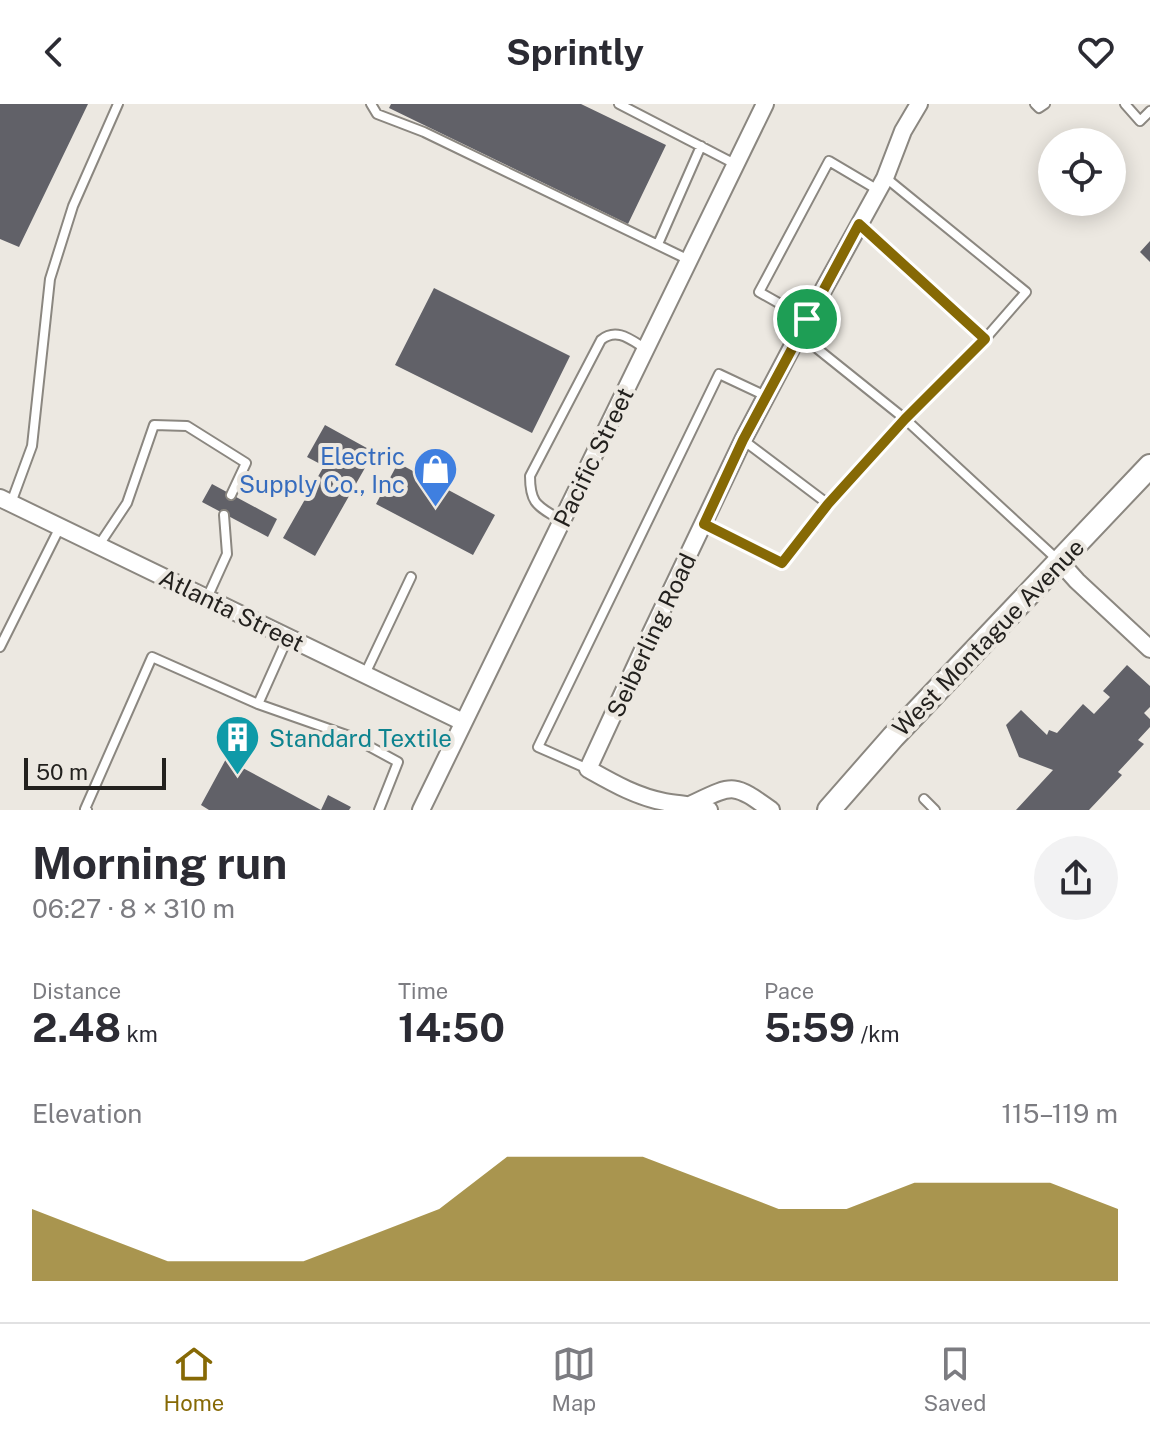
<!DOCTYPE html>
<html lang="en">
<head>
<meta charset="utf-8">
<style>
	body { margin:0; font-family:"Public Sans",sans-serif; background:#f2f2f3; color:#2b2b33; height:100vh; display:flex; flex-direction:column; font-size:30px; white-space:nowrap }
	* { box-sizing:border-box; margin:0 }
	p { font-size:26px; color:#7c7c81 }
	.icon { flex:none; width:44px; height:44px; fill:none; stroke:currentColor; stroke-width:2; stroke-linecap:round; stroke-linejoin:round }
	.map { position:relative; height:706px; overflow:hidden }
	.sheet { display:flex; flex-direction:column; background:#fff; flex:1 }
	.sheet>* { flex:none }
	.tools { position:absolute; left:1038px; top:24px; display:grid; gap:16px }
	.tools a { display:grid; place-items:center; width:88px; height:88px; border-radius:50%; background:#fff; box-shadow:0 4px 20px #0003; font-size:40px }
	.scale { position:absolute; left:24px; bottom:20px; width:142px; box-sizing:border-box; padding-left:8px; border:4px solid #23211e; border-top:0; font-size:22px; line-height:28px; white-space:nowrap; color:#23211e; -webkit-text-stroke:6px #ece8e1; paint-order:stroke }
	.pin { position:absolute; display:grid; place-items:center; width:68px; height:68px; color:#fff; margin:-34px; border:4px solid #fff; border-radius:50%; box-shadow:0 2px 8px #0007 }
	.round { display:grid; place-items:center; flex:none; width:84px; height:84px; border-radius:42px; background:#f2f2f3 }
	.headline { display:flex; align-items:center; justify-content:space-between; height:136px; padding:0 32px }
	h1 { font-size:44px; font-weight:700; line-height:60px }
	.stats { display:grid; grid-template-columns:repeat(3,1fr); gap:12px; height:136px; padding:8px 32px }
	.stats div { display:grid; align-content:center }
	.stats b { font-size:40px; font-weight:700 }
	.stats small { font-size:22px; font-weight:400 }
	.stats p { font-size:22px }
	.chart { height:224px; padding:16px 32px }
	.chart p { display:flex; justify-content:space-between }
	.chart svg { width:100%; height:144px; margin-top:8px; fill:#866905; opacity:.7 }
	header { display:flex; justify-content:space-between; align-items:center; height:104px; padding:0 32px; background:#fff; font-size:36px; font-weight:700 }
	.menu { display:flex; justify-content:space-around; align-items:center; height:112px; border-top:2px solid #e1e1e2; background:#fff; font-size:22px; color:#7c7c81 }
	.menu a { display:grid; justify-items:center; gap:4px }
	.menu .current { color:#866905 }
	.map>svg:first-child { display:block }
	.building { fill:#616168 }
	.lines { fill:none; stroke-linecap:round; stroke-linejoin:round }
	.lane-casing { stroke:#8b8780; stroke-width:12 }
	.street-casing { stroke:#8b8780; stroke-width:20 }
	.secondary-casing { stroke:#8b8780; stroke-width:26 }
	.lane { stroke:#fff; stroke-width:8 }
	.street { stroke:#fff; stroke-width:16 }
	.secondary { stroke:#fff; stroke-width:22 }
	.route-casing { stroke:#fff; stroke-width:16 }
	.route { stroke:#866905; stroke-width:10 }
	.labels { text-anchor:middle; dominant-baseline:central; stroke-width:8; stroke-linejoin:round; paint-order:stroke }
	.shop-label { font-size:24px; fill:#366cbe; stroke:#ece8e1; text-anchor:end }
	.street-label { font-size:24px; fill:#23211e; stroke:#ece8e1 }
	.culture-label { font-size:24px; fill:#0d838f; stroke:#ece8e1; text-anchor:start }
</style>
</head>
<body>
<header><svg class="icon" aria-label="back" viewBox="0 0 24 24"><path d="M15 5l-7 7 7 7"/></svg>Sprintly<svg class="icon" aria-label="heart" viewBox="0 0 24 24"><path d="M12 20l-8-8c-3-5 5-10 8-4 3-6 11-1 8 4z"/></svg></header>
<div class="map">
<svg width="1150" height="706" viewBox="0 0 1150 706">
	<rect width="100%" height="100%" fill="#ece8e1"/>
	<path class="building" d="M0,0H88L19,143L0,135Z
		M391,0H581L666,41L628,120L389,4Z
		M1150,137V158L1140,148Z
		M434,184L570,252L532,329L395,261Z
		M325,321L374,348L315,452L283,434L324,362L307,353Z
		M398,359L495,411L473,451L376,400Z
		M212,380L277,415L268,433L202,398Z
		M1127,561L1150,582V603L1144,609L1150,615V623L1138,636L1144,640L1118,668L1122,671L1089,706H1016L1053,666L1019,653L1006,621L1021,606L1047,631L1049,626L1057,629L1083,600L1094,610L1110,593L1103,587Z
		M226,655L321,706L328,691L351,703L349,706H209L201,701Z"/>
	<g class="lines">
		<defs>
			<path id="lane" d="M371,0L377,10L424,28L689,156
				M619,0L735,60
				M1035,0L1039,4L1045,0
				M1125,0L1140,17L1150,7
				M859,120L985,235
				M658,140L701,42
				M807,215L759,188L829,57L878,86
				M799,230L905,315L1060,458
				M743,336L828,400L905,315L985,235L1026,188L886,74
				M11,399L32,342L50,175L73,102L118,0
				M562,417C539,402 530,402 530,372L601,236C617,223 631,236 646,245
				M704,420L782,459L828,400
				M99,441L127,399L154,321L187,322L246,359L231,391
				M207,494L227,450L224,411
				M0,543L60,423
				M365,570L411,473
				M258,600L352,633L398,658L379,706
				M588,665L538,643L719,270L766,292
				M924,695L935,706
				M87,706L85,705L152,553L258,600L288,533"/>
			<path id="street" d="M0,394L463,618
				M1060,458L1077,477L1150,545
				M692,700C734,680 733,679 771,706
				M421,706L765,0
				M709,706C692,700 681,701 665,698C637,693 613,679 588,665L642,548L743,336L799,230L885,74L903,27L919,0"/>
			<path id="secondary" d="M829,706L893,633L1150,362"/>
		</defs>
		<use href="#lane" class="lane-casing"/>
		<use href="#street" class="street-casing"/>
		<use href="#secondary" class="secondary-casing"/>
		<use href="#lane" class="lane"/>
		<use href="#street" class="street"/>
		<use href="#secondary" class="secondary"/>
	</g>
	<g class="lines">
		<defs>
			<path id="route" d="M859,120L985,235L905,315L828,400L782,459L704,420L743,336Z"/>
		</defs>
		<use href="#route" class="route-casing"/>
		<use href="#route" class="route"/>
	</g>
	<defs>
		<symbol id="shop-pin" viewBox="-11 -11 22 30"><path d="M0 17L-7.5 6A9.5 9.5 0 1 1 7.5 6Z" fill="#3f7fe0" stroke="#ece8e1"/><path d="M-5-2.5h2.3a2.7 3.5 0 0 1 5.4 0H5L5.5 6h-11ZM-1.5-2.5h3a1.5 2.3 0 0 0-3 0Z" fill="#fff"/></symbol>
		<symbol id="building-pin" viewBox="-11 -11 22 30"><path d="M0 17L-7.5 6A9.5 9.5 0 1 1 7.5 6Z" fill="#0f9aa8" stroke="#ece8e1"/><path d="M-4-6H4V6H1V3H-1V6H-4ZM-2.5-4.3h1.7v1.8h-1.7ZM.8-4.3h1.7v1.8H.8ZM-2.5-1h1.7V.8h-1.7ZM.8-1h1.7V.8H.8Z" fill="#fff"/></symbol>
	</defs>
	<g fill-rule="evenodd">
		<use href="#shop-pin" x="410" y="340" width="51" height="69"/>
		<use href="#building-pin" x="212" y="608" width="51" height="69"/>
	</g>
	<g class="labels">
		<g class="shop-label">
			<text x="405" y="352">Electric<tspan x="405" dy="28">Supply Co., Inc</tspan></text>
		</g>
		<g class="street-label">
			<text transform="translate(593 353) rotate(-64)">Pacific Street</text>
			<text transform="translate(232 506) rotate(26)">Atlanta Street</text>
			<text transform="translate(651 531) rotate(-65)">Seiberling Road</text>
			<text transform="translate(988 533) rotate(-46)">West Montague Avenue</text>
		</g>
		<g class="culture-label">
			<text x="269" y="634">Standard Textile</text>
		</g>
	</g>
</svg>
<div class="tools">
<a><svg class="icon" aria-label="locate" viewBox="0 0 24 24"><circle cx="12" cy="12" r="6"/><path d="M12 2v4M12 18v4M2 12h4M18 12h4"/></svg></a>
</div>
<div class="scale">50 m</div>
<div class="pin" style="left:807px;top:215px;background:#1e9e55"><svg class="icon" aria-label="arrive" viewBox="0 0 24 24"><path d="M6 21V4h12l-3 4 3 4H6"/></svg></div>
</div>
<section class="sheet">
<div class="headline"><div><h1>Morning run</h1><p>06:27 · 8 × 310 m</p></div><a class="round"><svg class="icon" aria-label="share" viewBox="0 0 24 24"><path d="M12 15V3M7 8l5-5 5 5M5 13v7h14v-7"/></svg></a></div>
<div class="stats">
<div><p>Distance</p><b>2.48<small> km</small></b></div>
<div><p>Time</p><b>14:50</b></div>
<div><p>Pace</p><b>5:59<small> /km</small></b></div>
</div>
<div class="chart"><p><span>Elevation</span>115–119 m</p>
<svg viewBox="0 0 160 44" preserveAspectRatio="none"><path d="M0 44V22L10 30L20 38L30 38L40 38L50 30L60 22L70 6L80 6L90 6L100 14L110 22L120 22L130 14L140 14L150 14L160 22V44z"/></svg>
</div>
</section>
<nav class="menu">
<a class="current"><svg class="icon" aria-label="home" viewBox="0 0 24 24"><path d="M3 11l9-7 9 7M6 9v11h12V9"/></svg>Home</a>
<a><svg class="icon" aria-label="map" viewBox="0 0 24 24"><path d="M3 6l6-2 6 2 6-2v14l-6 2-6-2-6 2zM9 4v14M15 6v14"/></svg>Map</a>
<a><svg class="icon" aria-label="saved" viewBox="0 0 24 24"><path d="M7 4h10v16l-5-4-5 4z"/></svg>Saved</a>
</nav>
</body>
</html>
